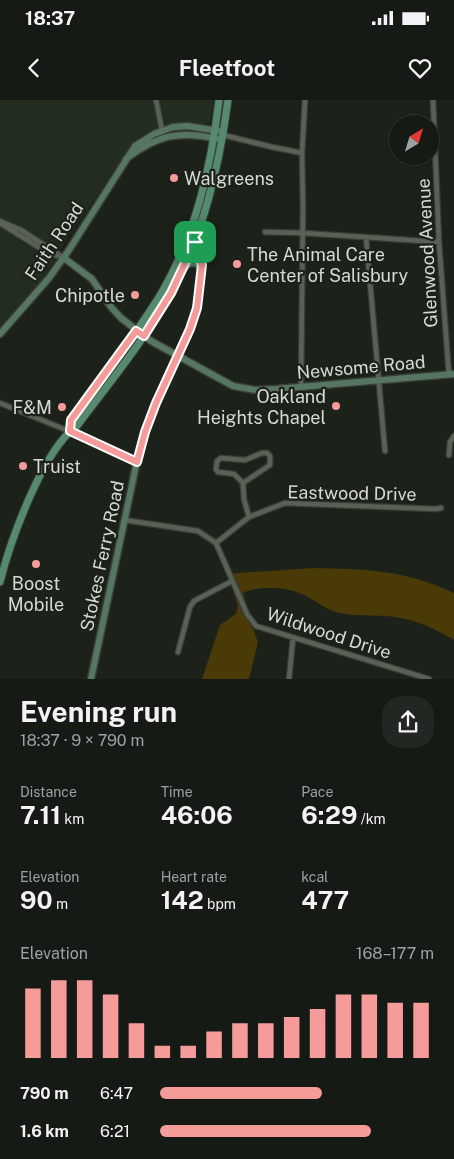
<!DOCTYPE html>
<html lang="en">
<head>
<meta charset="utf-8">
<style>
	body { margin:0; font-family:"Public Sans",sans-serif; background:#222722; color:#f1f3f6; height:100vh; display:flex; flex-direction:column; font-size:19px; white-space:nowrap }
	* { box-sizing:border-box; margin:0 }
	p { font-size:16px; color:#9da1a0 }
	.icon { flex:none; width:28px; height:28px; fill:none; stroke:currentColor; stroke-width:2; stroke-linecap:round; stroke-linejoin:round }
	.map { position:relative; height:579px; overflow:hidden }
	.details { display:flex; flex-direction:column; background:#151a14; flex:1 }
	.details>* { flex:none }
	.needle { width:32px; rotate:38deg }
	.fabs { position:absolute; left:389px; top:15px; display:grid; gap:10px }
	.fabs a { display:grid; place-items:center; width:50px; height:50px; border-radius:50%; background:#151a14; box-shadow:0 1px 4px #0004,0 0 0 1px #343834; font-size:25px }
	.pin { position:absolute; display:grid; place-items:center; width:42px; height:42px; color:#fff; margin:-21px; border-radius:10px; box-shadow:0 2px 8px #0006 }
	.round { display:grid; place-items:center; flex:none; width:52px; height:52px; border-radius:20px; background:#222722 }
	.headline { display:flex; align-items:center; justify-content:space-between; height:85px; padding:0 20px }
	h1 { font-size:28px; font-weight:700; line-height:38px }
	.stats { display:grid; grid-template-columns:repeat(3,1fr); gap:8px; height:85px; padding:5px 20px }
	.stats div { display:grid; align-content:center }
	.stats b { font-size:25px; font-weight:700 }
	.stats small { font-size:14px; font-weight:400 }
	.stats p { font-size:14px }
	.chart { height:140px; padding:10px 20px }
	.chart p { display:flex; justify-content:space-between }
	.chart svg { width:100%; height:90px; margin-top:5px; stroke:#f59b99; stroke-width:6 }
	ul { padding:0 20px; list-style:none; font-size:16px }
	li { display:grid; grid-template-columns:80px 60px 1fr; align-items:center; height:38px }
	li i { height:12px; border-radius:6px; background:#f59b99 }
	.status { display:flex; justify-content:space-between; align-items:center; height:35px; padding:0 25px; background:#151a14; direction:ltr }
	.status svg { height:14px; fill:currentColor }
	header { display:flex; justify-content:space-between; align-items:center; height:65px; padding:0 20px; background:#151a14; font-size:22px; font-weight:700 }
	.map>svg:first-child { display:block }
	.built { fill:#222d1f }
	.green { fill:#493a08 }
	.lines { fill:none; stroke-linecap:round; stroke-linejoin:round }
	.street-casing { stroke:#383d36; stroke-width:7 }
	.secondary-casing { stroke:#383d36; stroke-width:9 }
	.primary-casing { stroke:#383d36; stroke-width:9 }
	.street { stroke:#596157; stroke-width:4.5 }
	.secondary { stroke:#577662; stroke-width:6 }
	.primary { stroke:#558a6e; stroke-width:7 }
	.route-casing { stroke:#fff; stroke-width:10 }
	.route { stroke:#f59b99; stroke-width:6 }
	.poi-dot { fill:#f59b99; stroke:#1c221a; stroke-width:2 }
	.labels { text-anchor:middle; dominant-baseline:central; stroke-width:4.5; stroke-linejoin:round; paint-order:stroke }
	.poi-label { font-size:18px; fill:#d5d9d3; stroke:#1c221a; text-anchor:start }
	.street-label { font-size:18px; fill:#d5d9d3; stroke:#1c221a }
</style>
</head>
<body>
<div class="status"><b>18:37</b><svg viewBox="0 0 49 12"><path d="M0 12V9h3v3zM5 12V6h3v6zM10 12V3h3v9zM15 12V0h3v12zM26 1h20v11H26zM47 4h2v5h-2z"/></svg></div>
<header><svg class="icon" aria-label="back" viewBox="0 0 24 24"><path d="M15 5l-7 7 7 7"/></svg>Fleetfoot<svg class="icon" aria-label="heart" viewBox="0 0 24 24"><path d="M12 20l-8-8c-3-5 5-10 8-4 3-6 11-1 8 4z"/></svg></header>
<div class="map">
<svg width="454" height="579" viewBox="0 0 454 579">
	<rect width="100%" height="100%" fill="#1c221a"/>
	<path class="built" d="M0,0H214L211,19L207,23L197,25L187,24L136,42L130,48L65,141L50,168L37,187L0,229Z"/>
	<path class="green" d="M314,468C365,469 406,470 454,493V540C437,530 421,522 401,518C381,514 360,517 340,513C324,510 314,498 299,493C285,487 256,486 243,493L245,499L241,508L253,529L258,542L249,579H202L220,525L236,514L238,507L232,487L237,485L232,474L237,473Z"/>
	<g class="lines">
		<defs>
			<path id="street" d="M156,0L162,30
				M433,0L439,142L449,275
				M223,35L272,47L302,53
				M0,121L21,130L64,158
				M0,123L48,153L59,156
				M265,132L303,133L439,142
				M366,137L385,351
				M301,287L303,108L302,53L305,0
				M0,303L76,334L137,361
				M262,353H267L270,356V365L243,383L234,374L218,372L216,369L217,361L221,358L245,360Z
				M449,355L450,342L454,336
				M243,383L244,399L249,417
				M124,420L198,431L216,443L247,514L256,526L429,579
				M216,443L249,417L285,403L436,409L441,408
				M178,552L190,507L194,501L232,481
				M289,579L293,538"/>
			<path id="secondary" d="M126,59C157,35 179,30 218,39
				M64,158L92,179L111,207L121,218L151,241L233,286L255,290L276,289L454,274
				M0,234L49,178L69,150L135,46L154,34L173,27L187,26L219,31
				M91,579L137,361L145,333L156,303L188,234L197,208L202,165L195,150V142"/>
			<path id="primary" d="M184,168C190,161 197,161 201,169
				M70,331L71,320C101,278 135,237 162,192C196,133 211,67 219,0
				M0,482C10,442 43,349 77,326C109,283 145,240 171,192C204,133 219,67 228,0"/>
		</defs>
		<use href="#street" class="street-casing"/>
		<use href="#secondary" class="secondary-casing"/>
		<use href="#primary" class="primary-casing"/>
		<use href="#street" class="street"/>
		<use href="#secondary" class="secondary"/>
		<use href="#primary" class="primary"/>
	</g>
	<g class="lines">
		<defs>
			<path id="route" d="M195,142V150L202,165L197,208L190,229L156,303L145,332L137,362L70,331L71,320L136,231L144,236L147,231L171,193Z"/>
		</defs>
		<use href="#route" class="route-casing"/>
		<use href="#route" class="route"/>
	</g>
	<g class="poi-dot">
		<circle cx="174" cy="78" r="5"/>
		<circle cx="237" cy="164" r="5"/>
		<circle cx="135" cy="195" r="5"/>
		<circle cx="336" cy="306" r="5"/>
		<circle cx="62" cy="307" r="5"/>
		<circle cx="23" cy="366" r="5"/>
		<circle cx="36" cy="464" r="5"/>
	</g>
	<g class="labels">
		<g class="poi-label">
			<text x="184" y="78">Walgreens</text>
			<text x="247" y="154">The Animal Care<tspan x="247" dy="21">Center of Salisbury</tspan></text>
			<text x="125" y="195" text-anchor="end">Chipotle</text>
			<text x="326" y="296" text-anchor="end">Oakland<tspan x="326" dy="21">Heights Chapel</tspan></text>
			<text x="52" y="307" text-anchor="end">F&amp;M</text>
			<text x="33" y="366">Truist</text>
			<text x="36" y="483" text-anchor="middle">Boost<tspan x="36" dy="21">Mobile</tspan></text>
		</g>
		<g class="street-label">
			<text transform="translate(54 141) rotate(-56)">Faith Road</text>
			<text transform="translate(427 153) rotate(-93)">Glenwood Avenue</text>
			<text transform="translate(361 267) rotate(-5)">Newsome Road</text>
			<text transform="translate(352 393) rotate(1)">Eastwood Drive</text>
			<text transform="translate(102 456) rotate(-78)">Stokes Ferry Road</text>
			<text transform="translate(329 533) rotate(18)">Wildwood Drive</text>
		</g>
	</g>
</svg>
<div class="fabs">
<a><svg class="needle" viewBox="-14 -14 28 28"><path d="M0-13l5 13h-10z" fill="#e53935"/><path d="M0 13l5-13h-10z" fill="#9da1a0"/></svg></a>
</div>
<div class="pin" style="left:195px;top:142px;background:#1e9e55"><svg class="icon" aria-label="arrive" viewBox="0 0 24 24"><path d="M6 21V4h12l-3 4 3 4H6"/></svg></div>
</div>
<section class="details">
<div class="headline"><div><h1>Evening run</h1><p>18:37 · 9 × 790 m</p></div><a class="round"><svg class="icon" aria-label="share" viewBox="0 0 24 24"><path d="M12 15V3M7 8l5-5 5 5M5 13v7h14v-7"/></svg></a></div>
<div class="stats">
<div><p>Distance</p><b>7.11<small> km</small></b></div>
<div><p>Time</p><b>46:06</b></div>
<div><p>Pace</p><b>6:29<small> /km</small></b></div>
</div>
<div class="stats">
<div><p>Elevation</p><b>90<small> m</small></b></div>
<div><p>Heart rate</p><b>142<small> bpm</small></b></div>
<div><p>kcal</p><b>477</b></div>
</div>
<div class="chart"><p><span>Elevation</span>168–177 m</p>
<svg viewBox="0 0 160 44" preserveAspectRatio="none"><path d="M5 44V10M15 44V6M25 44V6M35 44V13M45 44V27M55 44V38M65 44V38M75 44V31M85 44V27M95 44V27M105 44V24M115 44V20M125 44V13M135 44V13M145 44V17M155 44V17"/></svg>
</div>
<ul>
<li><b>790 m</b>6:47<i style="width:59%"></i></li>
<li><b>1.6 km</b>6:21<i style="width:77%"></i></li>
</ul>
</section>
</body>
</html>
